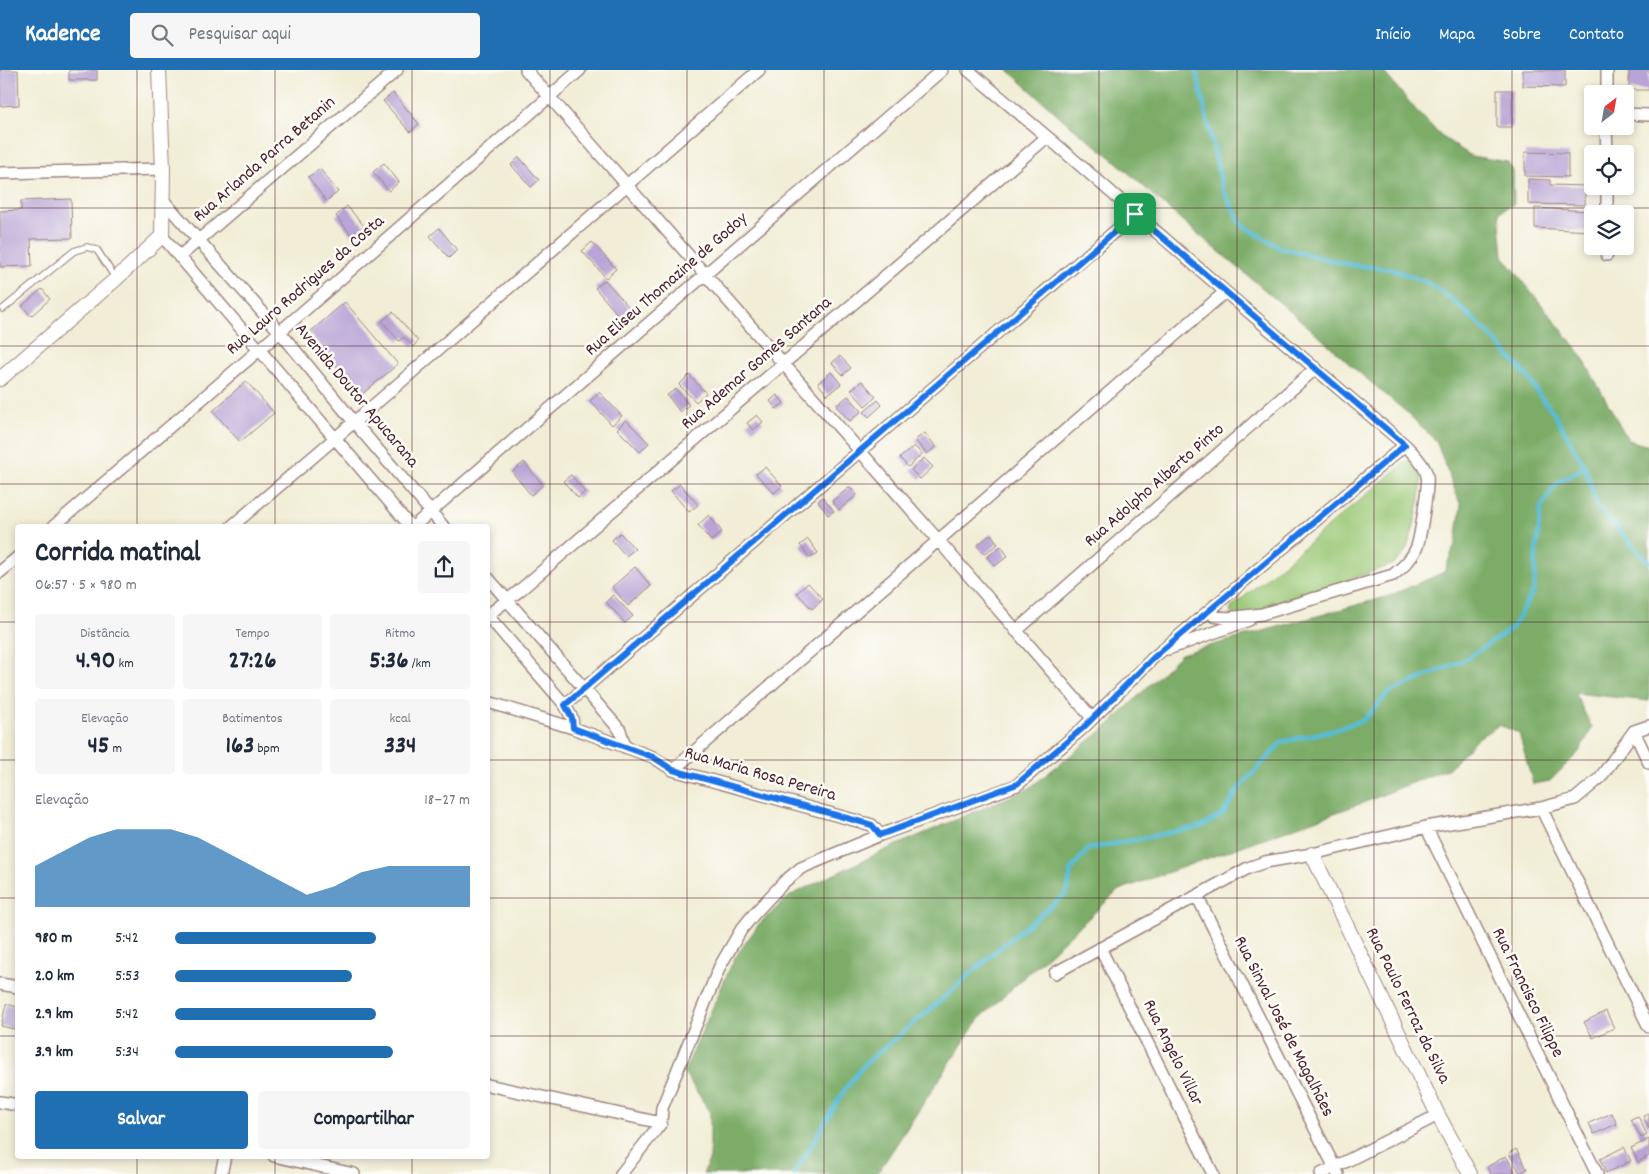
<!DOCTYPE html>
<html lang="pt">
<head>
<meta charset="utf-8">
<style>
	body { margin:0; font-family:Dekko,sans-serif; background:#f6f6f7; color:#1f2937; height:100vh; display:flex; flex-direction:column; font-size:19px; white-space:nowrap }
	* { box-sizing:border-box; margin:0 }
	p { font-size:16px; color:#747a83 }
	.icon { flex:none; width:28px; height:28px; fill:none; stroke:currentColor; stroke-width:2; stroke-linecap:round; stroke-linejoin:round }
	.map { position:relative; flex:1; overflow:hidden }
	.panel { position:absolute; left:15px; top:454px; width:475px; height:635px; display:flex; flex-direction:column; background:#fff; border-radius:5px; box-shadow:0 2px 8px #0003 }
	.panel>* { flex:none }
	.needle { width:32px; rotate:31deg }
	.fabs { position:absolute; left:1584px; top:15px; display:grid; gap:10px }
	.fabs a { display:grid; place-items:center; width:50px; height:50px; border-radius:5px; background:#fff; box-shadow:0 2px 8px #0003; font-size:25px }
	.pin { position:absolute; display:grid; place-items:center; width:42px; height:42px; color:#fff; margin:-21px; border-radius:10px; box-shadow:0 2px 8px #0006 }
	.round { display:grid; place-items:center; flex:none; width:52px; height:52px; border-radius:5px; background:#f6f6f7 }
	.head { display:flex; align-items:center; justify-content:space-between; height:85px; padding:0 20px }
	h1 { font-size:28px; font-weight:800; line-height:38px }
	.figures { display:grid; grid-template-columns:repeat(3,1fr); gap:8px; height:85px; padding:5px 20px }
	.figures div { display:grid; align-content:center; border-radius:5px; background:#f6f6f7; text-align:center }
	.figures b { font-size:25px; font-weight:800 }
	.figures small { font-size:14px; font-weight:400 }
	.figures p { font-size:14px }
	.chart { height:140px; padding:10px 20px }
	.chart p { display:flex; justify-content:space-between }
	.chart svg { width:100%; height:90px; margin-top:5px; fill:#1f6fb2; opacity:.7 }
	.primary-button { display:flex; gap:10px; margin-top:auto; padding:10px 20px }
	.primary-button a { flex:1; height:58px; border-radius:5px; background:#1f6fb2; color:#fff; font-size:20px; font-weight:800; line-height:58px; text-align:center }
	.primary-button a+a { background:#f6f6f7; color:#1f2937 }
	ul { padding:0 20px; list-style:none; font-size:16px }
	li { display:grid; grid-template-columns:80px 60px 1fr; align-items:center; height:38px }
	li i { height:12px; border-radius:6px; background:#1f6fb2 }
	header { display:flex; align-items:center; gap:30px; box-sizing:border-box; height:70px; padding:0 25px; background:#1f6fb2; color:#fff }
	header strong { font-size:24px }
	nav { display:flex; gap:28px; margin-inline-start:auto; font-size:18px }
	.search { width:350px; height:45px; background:#f6f6f7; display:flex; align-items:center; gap:12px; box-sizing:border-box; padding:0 18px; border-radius:5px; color:#747a83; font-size:19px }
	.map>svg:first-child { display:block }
	.green { fill:#9ac876; stroke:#727450 }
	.forest { fill:#7bac67; stroke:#626649 }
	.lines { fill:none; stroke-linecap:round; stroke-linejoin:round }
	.stream { stroke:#56bcd5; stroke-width:4.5 }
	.building { fill:#b8a4d6 }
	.service-casing { stroke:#9e8680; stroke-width:8 }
	.minor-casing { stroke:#9e8680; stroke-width:14 }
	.tertiary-casing { stroke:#9e8680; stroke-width:16 }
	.service { stroke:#fff; stroke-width:5.5 }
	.minor { stroke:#fff; stroke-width:11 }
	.tertiary { stroke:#fff; stroke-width:14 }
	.route-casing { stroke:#fff; stroke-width:10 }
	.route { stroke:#1a73e8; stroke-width:6 }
	.grid { fill:none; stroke:#4a1f2b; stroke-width:1; stroke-opacity:0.55 }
	.labels { text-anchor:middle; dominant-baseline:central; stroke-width:5; stroke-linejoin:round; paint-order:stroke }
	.street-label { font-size:18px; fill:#4a1f2b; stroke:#fdfcf7 }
</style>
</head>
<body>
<header>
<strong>Kadence</strong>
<div class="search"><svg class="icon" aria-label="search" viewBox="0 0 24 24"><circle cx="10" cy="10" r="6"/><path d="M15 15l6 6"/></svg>Pesquisar aqui</div>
<nav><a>Início</a><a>Mapa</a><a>Sobre</a><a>Contato</a></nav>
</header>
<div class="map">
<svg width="1649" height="1104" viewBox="0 0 1649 1104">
	<rect width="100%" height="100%" fill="#fdfcf7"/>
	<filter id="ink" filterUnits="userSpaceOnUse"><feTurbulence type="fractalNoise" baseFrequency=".02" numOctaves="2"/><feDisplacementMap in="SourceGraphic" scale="10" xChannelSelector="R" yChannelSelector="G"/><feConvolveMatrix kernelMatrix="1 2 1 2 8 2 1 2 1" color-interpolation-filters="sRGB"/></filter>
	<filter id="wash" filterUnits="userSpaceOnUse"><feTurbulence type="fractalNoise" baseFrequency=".0096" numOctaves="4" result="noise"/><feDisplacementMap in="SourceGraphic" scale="20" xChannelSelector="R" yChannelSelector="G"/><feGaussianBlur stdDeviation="1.12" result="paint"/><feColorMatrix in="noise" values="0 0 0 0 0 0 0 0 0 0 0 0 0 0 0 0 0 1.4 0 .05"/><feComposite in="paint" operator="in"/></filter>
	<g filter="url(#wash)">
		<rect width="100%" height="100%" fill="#f1edd6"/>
		<path class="green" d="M1409,389C1414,395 1419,401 1421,409C1423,422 1412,465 1407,478C1404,485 1398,491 1391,495L1238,548L1230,542L1232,537Z"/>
		<path class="forest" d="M1008,0H1382L1416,40L1441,66L1471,86L1508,92L1513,101L1514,134L1499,142L1503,186L1580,283L1628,370L1649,376V631L1575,623L1592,658L1579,682L1550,711L1533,714L1519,663L1499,655L1478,668L1449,698L1365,732L1119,820L978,950L877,1104H703L710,1088V1042L684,1002L734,889L759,854L791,825L885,780L1028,719L1109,655L1181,584L1389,526L1444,502L1456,472L1461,436L1436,371L1404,340L1355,299L1310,258L1172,142L1112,88L1065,51Z"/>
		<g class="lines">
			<path class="stream" d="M1196,0L1222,117L1241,154L1280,178L1351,195L1391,199L1426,212L1453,230L1489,264L1528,307L1539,325L1554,343L1585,397L1597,436L1644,488L1649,492
				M794,1104L845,1019L865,994L945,927L997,880L1067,823L1071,800L1088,779L1203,756L1223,744L1239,718L1282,672L1333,660L1364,650L1388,623L1468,588L1512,558L1534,520L1536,483L1541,437L1557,413L1585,397"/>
		</g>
		<g id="blocks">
			<path class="building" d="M0,0H18L19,35L0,36Z
				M69,0H97V10H69Z
				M1523,0H1565V17L1523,16Z
				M1629,0H1649V20H1629Z
				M1497,20H1512V57H1497Z
				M393,23L419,54L410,62L383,31Z
				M1525,82L1568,83V107L1525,106Z
				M519,87L539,110L531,117L511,95Z
				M384,93L399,112L389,121L373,102Z
				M320,99L338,122L326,131L308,107Z
				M1528,109L1550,110V115L1585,116V135L1528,134Z
				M71,129L72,168L31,169L32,196L0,197V141L21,140V131Z
				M347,136L364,156L352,166L336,146Z
				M1535,138L1591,141L1590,161L1535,158Z
				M439,158L457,180L449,188L430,166Z
				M592,172L616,199L606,208L582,181Z
				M605,210L636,245L626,254L595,218Z
				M42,219L50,229L31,246L22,236Z
				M345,232L398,294L361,325L309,263Z
				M393,242L418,271L413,277L404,267L399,271L382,251Z
				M840,286L851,298L843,305L832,293Z
				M831,302L841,314L827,325L818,313Z
				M689,305L706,323L696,332L679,315Z
				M246,311L274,343L240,372L213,341Z
				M862,311L876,327L865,336L851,320Z
				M676,319L689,335L680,342L667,325Z
				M599,322L622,346L612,355L590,331Z
				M777,325L784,333L776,339L770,331Z
				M848,326L862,341L850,351L836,336Z
				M878,330L882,335L869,347L864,342Z
				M757,345L763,352L753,360L747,353Z
				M626,350L649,373L640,382L617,359Z
				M925,363L936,377L927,384L915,370Z
				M914,376L922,384L908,397L900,388Z
				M924,388L933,397L920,409L911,400Z
				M524,392L543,415L531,425L512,402Z
				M765,397L782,416L774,423L756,404Z
				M571,405L585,422L578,428L563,411Z
				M680,414L698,435L689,442L671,421Z
				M850,417L857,425L839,440L832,431Z
				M823,427L834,441L828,445L818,431Z
				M709,445L722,462L711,471L698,455Z
				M620,463L635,479L626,486L612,470Z
				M991,464L998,474L984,484L977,475Z
				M808,469L818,483L810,488L800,475Z
				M1001,476L1008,486L995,496L987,487Z
				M635,497L651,516L628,536L612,517Z
				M808,513L823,529L812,539L797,523Z
				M613,525L633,546L625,553L606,532Z
				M6,934L18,937V960L1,956Z
				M1606,941L1614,958L1593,968L1584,952Z
				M1612,1043L1617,1054L1594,1064L1589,1053Z
				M1649,1044V1059L1643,1046Z
				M1638,1046L1647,1065L1641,1068L1631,1049Z
				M1649,1069V1086L1638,1092L1631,1078Z
				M1624,1077L1631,1091L1606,1103L1600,1089Z
				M1516,1079L1527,1099L1520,1103L1509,1083Z
				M1506,1086L1515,1101L1510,1104H1491L1487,1097Z"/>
		</g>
	</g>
	<g filter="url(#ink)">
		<use href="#blocks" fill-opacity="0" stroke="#9e8680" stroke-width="1"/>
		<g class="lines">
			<defs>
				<path id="service" d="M3,239L74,181L87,177L97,180L116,209"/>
				<path id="minor" d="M526,0L938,470L1092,648
					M968,0L1058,76L1236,231L1405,375C1412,382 1426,396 1427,406C1429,413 1420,471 1416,479C1411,490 1403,497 1393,505L1262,544L1227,548L1214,546L1212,542L1215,535
					M1607,24V0
					M1625,44L1649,45
					M1606,56L1607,84
					M0,103L163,99
					M1607,116V144
					M162,129L280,262L354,352L443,456
					M162,166L410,456
					M1607,176V185
					M179,187L397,0
					M54,456L259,280L580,0
					M232,456L395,317L759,0
					M414,456L942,0
					M0,502L18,487
					M488,508L620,660L625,677
					M488,545L519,521L1047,67
					M488,546L565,635L572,648L573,658
					M1016,561L1316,298
					M1168,579L1249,550
					M488,632L573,658L653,687L673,700L872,755L880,765
					M565,635L1135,144
					M1634,661L1649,693
					M673,700L1225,222
					M1541,738L1649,957
					M1426,757L1597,1104
					M1197,826L1338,1104
					M1100,878L1213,1104
					M1055,903L1248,798L1265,792L1312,784L1426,757L1541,738L1575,729L1600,708L1634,661L1649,656
					M0,914L18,917
					M488,1015L661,1053
					M0,1032L18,1035
					M274,1086L354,1104
					M221,1104L225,1086
					M621,1104L661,1053L662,1038L720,896L741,860L754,844L784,812L801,798L880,765L1017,715L1083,658L1153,588L1405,375
					M1321,1104L1438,1045"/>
				<path id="tertiary" d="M0,309L116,209L162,166L163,99L159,0
					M1312,784L1438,1045L1470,1104"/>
			</defs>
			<use href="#service" class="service-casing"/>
			<use href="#minor" class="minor-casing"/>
			<use href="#tertiary" class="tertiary-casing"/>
			<use href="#service" class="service"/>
			<use href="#minor" class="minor"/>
			<use href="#tertiary" class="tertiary"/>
		</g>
	</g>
	<g class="lines" filter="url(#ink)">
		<defs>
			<path id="route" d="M1135,144L1405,375L1153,588L1083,658L1017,714L880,765L872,755L673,700L653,687L573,658L572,648L565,635Z"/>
		</defs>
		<use href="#route" class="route-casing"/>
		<use href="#route" class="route"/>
	</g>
	<path class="grid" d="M137,0V456M275,0V456M412,0V456M550,0V1104M687,0V1104M824,0V1104M962,0V1104M1099,0V1104M1237,0V1104M1374,0V1104M1512,0V1104M0,138H1649M0,276H1649M0,414H1649M0,552H18M488,552H1649M0,690H18M488,690H1649M0,828H18M488,828H1649M0,966H18M488,966H1649M137,1086V1104M275,1086V1104M412,1086V1104"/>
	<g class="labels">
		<g class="street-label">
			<text transform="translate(265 90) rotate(-41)">Rua Arlanda Parra Betanin</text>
			<text transform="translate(667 215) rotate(-41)">Rua Eliseu Thomazine de Godoy</text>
			<text transform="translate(306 216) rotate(-41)">Rua Lauro Rodrigues da Costa</text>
			<text transform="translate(757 294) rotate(-41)">Rua Ademar Gomes Santana</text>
			<text transform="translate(356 326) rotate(50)">Avenida Doutor Apucarana</text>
			<text transform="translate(1155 416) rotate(-41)">Rua Adolpho Alberto Pinto</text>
			<text transform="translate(760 705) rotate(16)">Rua Maria Rosa Pereira</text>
			<text transform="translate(1527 923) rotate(64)">Rua Francisco Filippe</text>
			<text transform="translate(1407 936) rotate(64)">Rua Paulo Ferraz da Silva</text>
			<text transform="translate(1283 957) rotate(63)">Rua Sinval José de Magalhães</text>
			<text transform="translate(1172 983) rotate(64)">Rua Angelo Villar</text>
		</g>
	</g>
</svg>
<div class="fabs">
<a><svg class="needle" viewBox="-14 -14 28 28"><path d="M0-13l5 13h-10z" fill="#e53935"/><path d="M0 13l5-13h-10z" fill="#747a83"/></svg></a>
<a><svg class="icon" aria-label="locate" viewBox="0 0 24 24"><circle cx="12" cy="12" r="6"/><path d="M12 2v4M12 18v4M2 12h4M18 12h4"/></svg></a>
<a><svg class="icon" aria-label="layers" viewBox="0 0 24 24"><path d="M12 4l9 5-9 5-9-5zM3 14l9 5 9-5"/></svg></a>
</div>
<div class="pin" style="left:1135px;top:144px;background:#1e9e55"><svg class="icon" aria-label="arrive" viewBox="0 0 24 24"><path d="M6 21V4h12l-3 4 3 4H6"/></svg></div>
<section class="panel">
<div class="head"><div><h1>Corrida matinal</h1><p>06:57 · 5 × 980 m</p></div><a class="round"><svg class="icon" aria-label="share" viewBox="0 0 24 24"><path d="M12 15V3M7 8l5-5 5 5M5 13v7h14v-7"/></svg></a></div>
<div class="figures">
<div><p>Distância</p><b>4.90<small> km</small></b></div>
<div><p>Tempo</p><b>27:26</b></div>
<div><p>Ritmo</p><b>5:36<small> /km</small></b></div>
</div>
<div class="figures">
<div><p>Elevação</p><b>45<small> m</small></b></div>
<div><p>Batimentos</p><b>163<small> bpm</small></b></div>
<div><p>kcal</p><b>334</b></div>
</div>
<div class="chart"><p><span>Elevação</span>18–27 m</p>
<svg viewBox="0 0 160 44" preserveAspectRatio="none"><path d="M0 44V24L10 17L20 10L30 6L40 6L50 6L60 10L70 17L80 24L90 31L100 38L110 34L120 27L130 24L140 24L150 24L160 24V44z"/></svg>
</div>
<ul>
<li><b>980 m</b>5:42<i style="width:68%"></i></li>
<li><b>2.0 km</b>5:53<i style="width:60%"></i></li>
<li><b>2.9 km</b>5:42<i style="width:68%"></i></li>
<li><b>3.9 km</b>5:34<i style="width:74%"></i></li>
</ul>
<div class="primary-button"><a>Salvar</a><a>Compartilhar</a></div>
</section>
</div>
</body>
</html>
